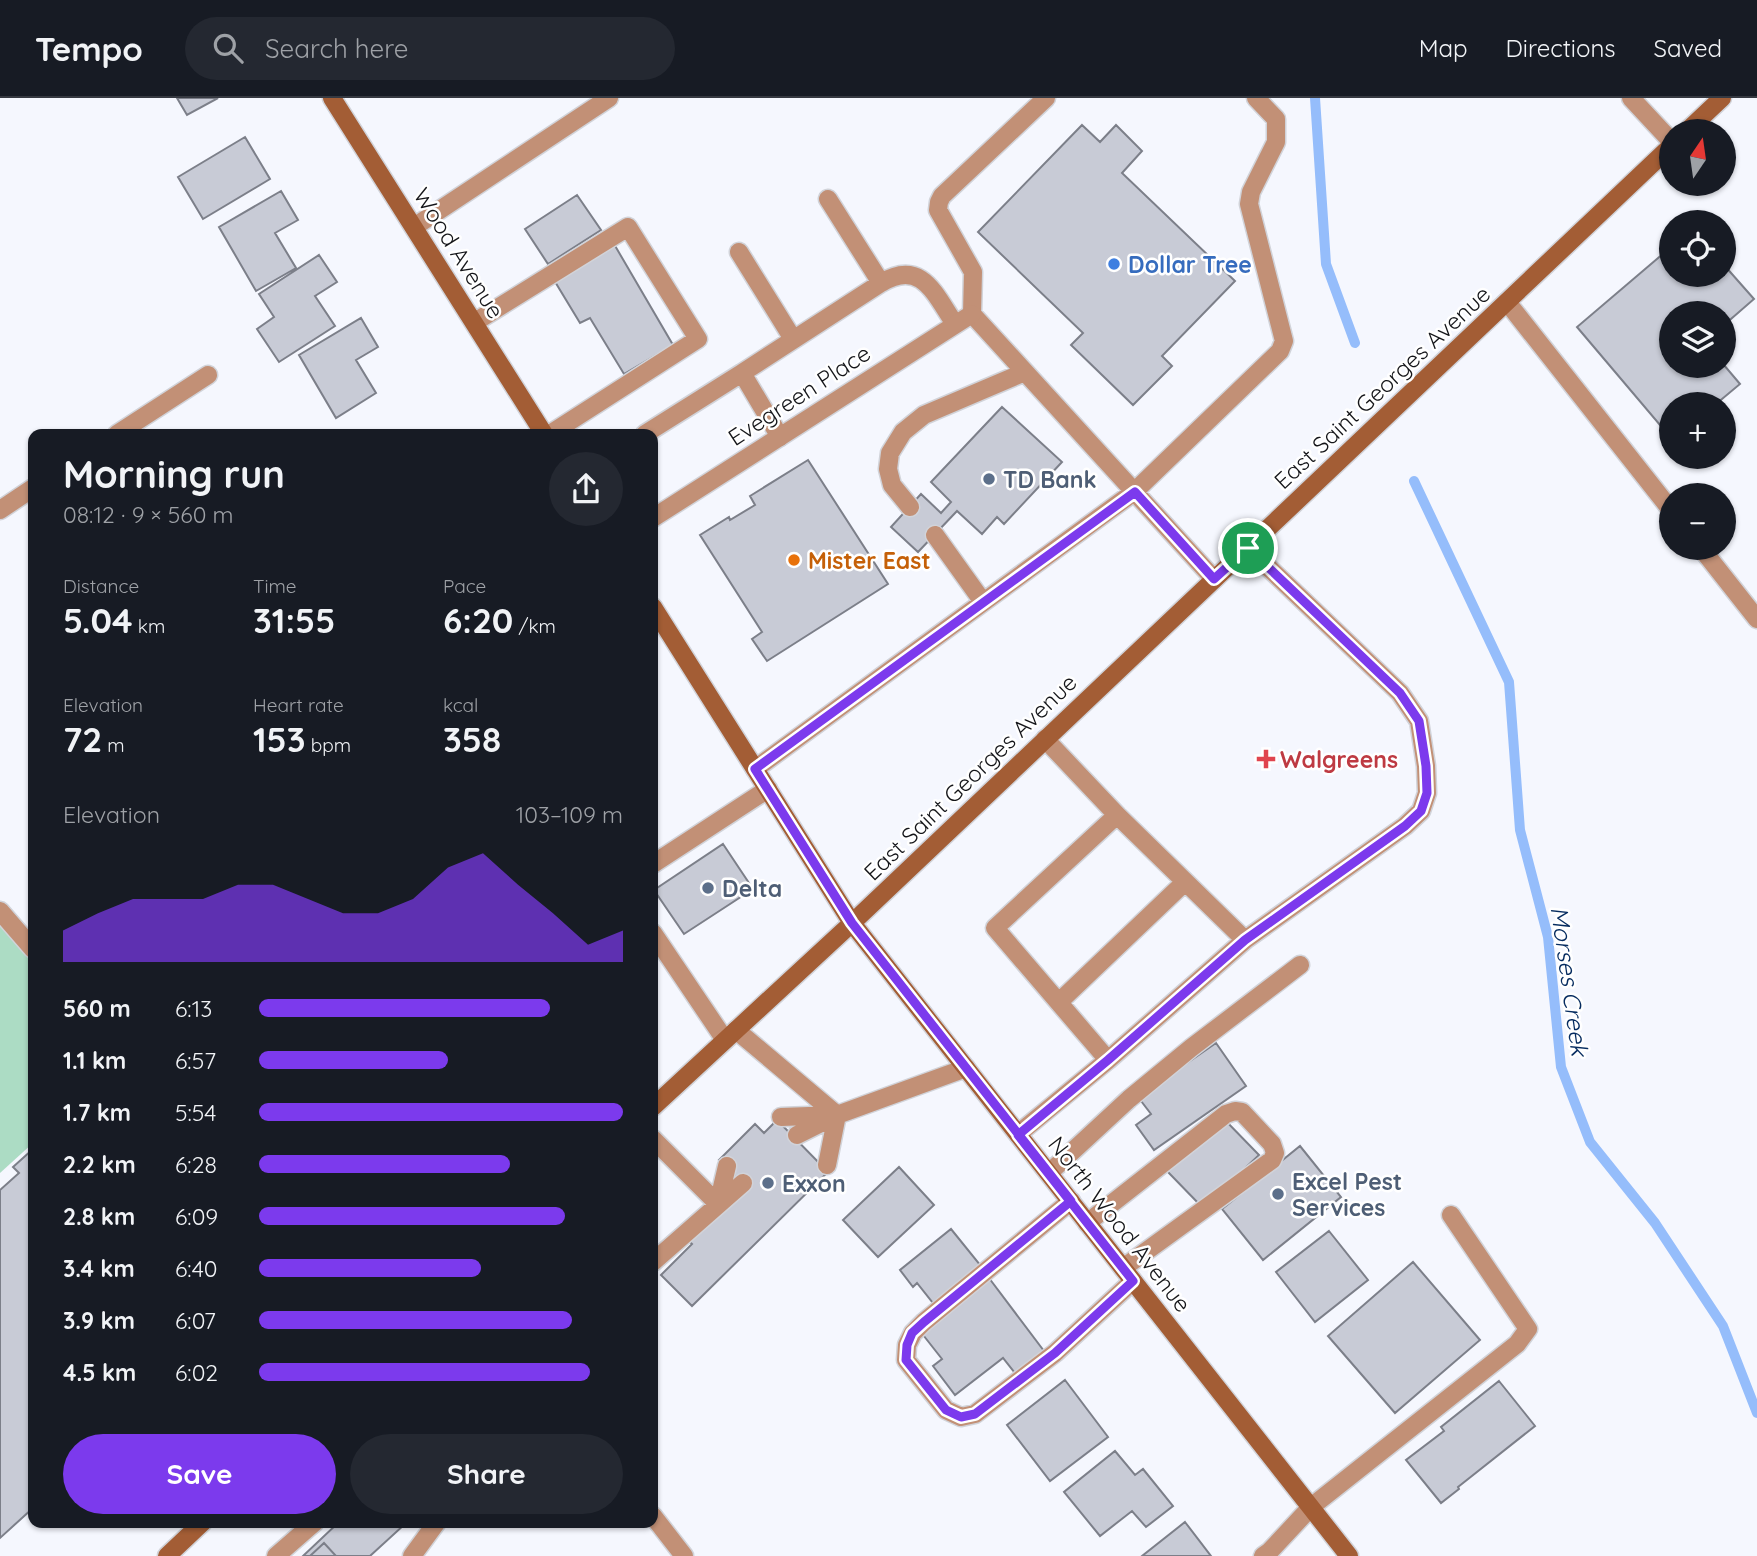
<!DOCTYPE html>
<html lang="en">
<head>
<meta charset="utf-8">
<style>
	body { margin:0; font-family:Quicksand,sans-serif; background:#242831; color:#f1f3f6; height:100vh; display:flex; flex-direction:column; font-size:26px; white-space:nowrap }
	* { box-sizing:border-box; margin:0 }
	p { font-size:23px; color:#9ea1a6 }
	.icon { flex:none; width:38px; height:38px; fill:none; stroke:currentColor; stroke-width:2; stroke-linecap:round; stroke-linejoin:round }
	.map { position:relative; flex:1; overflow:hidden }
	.drawer { position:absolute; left:28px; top:331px; width:630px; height:1099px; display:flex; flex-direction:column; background:#171b24; border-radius:14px; box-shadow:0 2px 5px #0004 }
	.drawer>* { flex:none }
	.needle { width:46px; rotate:13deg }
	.controls { position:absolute; left:1659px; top:21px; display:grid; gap:14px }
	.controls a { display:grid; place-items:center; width:77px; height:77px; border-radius:50%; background:#171b24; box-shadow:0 2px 5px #0004; font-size:35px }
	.pin { position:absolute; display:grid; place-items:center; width:60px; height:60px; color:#fff; margin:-30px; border:4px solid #fff; border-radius:50%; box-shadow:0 2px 7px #0007 }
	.round { display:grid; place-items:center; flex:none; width:74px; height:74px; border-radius:37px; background:#242831 }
	.head { display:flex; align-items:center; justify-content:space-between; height:119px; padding:0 35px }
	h1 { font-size:38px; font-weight:700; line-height:52px }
	.metrics { display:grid; grid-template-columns:repeat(3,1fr); gap:10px; height:119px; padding:7px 35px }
	.metrics div { display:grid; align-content:center }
	.metrics b { font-size:35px; font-weight:700 }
	.metrics small { font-size:19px; font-weight:400 }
	.metrics p { font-size:19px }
	.chart { height:196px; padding:14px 35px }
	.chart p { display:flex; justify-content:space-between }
	.chart svg { width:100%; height:126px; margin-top:7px; fill:#7c3aed; opacity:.7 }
	.action { display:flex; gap:14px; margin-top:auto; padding:14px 35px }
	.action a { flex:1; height:80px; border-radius:42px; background:#7c3aed; color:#fff; font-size:28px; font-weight:700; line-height:80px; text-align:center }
	.action a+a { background:#242831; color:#f1f3f6 }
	ul { padding:0 35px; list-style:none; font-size:23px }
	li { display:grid; grid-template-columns:112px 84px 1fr; align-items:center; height:52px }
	li i { height:18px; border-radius:9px; background:#7c3aed }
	header { display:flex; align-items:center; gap:42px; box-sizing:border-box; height:98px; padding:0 35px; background:#171b24; border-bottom:2px solid #363941 }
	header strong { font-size:33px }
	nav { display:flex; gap:38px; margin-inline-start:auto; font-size:24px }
	.search { width:490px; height:63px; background:#242831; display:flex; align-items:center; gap:18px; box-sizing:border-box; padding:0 24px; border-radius:38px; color:#9ea1a6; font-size:26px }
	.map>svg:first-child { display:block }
	.green { fill:#acdcc4 }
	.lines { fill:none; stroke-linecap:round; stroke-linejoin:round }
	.stream { stroke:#95bdfb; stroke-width:10 }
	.building { fill:#c8cbd6; stroke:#7c7f89; stroke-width:2 }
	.service-casing { stroke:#d1d3d9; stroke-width:21 }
	.minor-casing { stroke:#d1d3d9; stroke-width:21 }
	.secondary-casing { stroke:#d1d3d9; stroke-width:21 }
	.service { stroke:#c29076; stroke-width:18 }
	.minor { stroke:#c29076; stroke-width:18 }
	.secondary { stroke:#a35d35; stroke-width:18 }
	.route-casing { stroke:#fff; stroke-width:14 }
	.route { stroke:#7c3aed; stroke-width:9 }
	.shop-dot { fill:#3f7fe0; stroke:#fff; stroke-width:2.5 }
	.service-dot { fill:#5c6f8a; stroke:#fff; stroke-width:2.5 }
	.food-dot { fill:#e8710a; stroke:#fff; stroke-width:2.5 }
	.health-dot { fill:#e0444e; stroke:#fff; stroke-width:2.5 }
	.labels { text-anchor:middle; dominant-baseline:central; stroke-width:5; stroke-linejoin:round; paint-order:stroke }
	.street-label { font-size:23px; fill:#141519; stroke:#fff }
	.shop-label { font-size:23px; font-weight:bold; fill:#366cbe; stroke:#fff; text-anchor:start }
	.service-label { font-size:23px; font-weight:bold; fill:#4e5e75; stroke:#fff; text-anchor:start }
	.food-label { font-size:23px; font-weight:bold; fill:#c56008; stroke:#fff; text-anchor:start }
	.health-label { font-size:23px; font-weight:bold; fill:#be3a42; stroke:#fff; text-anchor:start }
	.water-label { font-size:24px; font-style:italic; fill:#052b5f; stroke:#fff }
</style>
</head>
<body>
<header>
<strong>Tempo</strong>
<div class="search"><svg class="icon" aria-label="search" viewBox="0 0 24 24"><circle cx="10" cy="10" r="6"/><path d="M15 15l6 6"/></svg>Search here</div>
<nav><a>Map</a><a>Directions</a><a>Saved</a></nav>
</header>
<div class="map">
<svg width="1757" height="1458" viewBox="0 0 1757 1458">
	<rect width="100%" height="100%" fill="#f5f7fe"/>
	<path class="green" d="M0,825L33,863V1045L0,1075Z"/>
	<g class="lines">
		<path class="stream" d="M1315,0L1326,166L1355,245
			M1414,383L1509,584L1520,732L1548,839L1561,969L1590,1044L1655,1125L1723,1228L1757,1315"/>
	</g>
	<path class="building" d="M177,0H218L187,17Z
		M1082,27L1100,44L1116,27L1142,53L1122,75L1235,183L1162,258L1172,268L1133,307L1071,247L1083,235L978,134Z
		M245,39L270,81L203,121L178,79Z
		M281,93L298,122L275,135L296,170L256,193L219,129Z
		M577,97L601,132L548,166L525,131Z
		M614,146L673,247L624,276L590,220L580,225L554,182Z
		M1671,149V177H1724V167L1754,201L1724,227V215H1671V268L1724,267L1740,286L1716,306H1671V340L1577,229Z
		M319,157L337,184L315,198L335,228L279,264L257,231L274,219L259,196Z
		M361,220L378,249L356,262L376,295L336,320L299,257Z
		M1002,309L1062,364L1004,426L997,419L982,436L957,413L918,454L891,429L921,396L941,415L951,404L931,384Z
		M808,362L888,486L767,563L752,541L762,534L700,437L729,419L730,422L755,407L750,398Z
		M723,746L753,791L684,836L654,792Z
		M1216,945L1246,988L1154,1052L1136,1027L1151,1016L1138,999Z
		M1222,1019L1259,1057L1203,1110L1166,1072Z
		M777,1022L828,1074L692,1208L661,1177L692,1146L685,1139L741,1084L719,1062L755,1026L764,1035Z
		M1300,1048L1341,1099L1263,1162L1222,1111Z
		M33,1051V1410L0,1440V1092L19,1075L13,1069Z
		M899,1069L934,1107L878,1159L843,1122Z
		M951,1131L981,1168L933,1205L917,1185L913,1189L900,1172Z
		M1329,1133L1368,1182L1315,1224L1276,1174Z
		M1413,1164L1480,1242L1395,1315L1328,1238Z
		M989,1180L1044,1253L1015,1275L1003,1260L955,1297L933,1268L942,1261L920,1233Z
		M1065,1282L1108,1339L1050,1383L1007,1327Z
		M1499,1283L1535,1328L1458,1389L1459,1391L1441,1405L1406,1362L1444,1333L1441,1329Z
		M1115,1353L1135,1377L1143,1371L1173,1408L1146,1429L1132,1413L1100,1438L1064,1394Z
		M339,1424H403L405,1426L370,1458H303Z
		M1185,1424L1211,1458H1142Z
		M324,1445L336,1458H310Z"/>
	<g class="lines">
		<defs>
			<path id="service" d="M1046,0L942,98L939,104L938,112L973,174L972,216L1214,481
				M1631,0L1671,43
				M739,154L793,241
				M881,185C922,160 935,197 955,226
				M475,224L628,129L698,241L550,336
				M742,275L881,185L828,101
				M645,336L742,275L780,339
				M910,409L892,387L888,371L890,355L903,334L924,317L1025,274
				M935,437L983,504
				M1045,641L1117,717L1245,842
				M755,671L1134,394L1280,253L1284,243L1249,106L1251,94L1276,44V21L1256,0
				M653,766L768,691
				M653,835L725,942
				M1059,904L1185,784
				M736,932L837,1017L966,970
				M1108,962L995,830L1117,717
				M781,1019L837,1017
				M1018,1036L1108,962L1245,842L1405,728L1421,713L1427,695L1426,668L1419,623L1400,595L1248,450
				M797,1037L831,1020
				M653,1041L718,1106L727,1068
				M827,1067L837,1017
				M1049,1075L1129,1001L1191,950L1300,867
				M1071,1103L924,1224L913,1235L907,1247L906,1262L946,1312L961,1319L975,1316L1055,1255L1133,1183
				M1087,1125L1226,1016L1235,1013L1242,1014L1272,1046L1275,1055L1272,1062L1123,1170
				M653,1164L743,1085
				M276,1458L315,1424
				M412,1458L437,1424
				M1263,1458L1270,1453L1311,1409L1517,1246L1528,1231L1451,1117"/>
			<path id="minor" d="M414,129L609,0
				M1507,204L1671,412
				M117,336L208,277
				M0,412L33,390
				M653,420L972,216
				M1701,450L1757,521
				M0,813L33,851
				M653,1418L684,1458"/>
			<path id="secondary" d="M332,0L544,336
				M1687,33L1722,0
				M653,509L852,825L1349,1458
				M653,1009L852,825L1671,48
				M167,1458L203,1424"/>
		</defs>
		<use href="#service" class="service-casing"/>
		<use href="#minor" class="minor-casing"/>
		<use href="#secondary" class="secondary-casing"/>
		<use href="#service" class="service"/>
		<use href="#minor" class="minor"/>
		<use href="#secondary" class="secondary"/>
	</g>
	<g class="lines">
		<defs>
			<path id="route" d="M1248,450L1214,481L1135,394L755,671L852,825L1071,1103L924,1224L912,1235L907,1247L906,1262L946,1312L961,1319L975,1316L1055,1255L1133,1183L1018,1037L1108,962L1245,842L1405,728L1421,713L1427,695L1426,668L1419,623L1400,595L1248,450"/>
		</defs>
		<use href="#route" class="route-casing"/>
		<use href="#route" class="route"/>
	</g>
	<circle class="shop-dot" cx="1114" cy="166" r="7"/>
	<g class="service-dot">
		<circle cx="989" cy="381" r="7"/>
		<circle cx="708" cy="790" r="7"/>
		<circle cx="768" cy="1085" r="7"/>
		<circle cx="1278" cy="1096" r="7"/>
	</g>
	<circle class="food-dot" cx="794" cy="462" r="7"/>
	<path class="health-dot" d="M1262.5 650.5h7v7h7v7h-7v7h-7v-7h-7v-7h7z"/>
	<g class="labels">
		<g class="street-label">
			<text transform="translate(459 155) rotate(58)">Wood Avenue</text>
			<text transform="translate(1382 289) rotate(-43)">East Saint Georges Avenue</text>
			<text transform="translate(799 297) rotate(-33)">Evegreen Place</text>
			<text transform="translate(970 679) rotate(-44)">East Saint Georges Avenue</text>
			<text transform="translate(1120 1126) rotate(52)">North Wood Avenue</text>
		</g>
		<g class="shop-label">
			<text x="1128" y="166">Dollar Tree</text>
		</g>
		<g class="service-label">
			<text x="1003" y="381">TD Bank</text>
			<text x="722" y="790">Delta</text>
			<text x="1292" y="1083">Excel Pest<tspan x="1292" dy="26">Services</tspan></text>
			<text x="782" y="1085">Exxon</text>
		</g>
		<g class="food-label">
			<text x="808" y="462">Mister East</text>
		</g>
		<g class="health-label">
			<text x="1280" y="661">Walgreens</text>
		</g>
		<g class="water-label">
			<text transform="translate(1570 883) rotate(82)">Morses Creek</text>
		</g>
	</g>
</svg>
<div class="controls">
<a><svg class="needle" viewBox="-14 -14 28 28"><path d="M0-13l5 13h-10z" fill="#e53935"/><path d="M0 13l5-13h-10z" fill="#9ea1a6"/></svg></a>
<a><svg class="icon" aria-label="locate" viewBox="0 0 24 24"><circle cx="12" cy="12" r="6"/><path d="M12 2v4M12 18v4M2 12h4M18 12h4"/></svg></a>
<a><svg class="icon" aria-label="layers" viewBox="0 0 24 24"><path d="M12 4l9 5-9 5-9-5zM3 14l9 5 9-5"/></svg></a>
<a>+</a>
<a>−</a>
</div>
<div class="pin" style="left:1248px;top:450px;background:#1e9e55"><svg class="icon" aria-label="arrive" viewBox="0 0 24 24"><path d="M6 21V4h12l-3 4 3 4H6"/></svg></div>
<section class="drawer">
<div class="head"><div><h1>Morning run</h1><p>08:12 · 9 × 560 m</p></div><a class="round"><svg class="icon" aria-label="share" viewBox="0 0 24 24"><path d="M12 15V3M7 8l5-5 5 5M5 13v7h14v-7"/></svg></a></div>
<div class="metrics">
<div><p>Distance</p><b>5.04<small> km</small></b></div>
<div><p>Time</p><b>31:55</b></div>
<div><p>Pace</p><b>6:20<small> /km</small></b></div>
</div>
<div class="metrics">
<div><p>Elevation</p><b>72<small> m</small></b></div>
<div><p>Heart rate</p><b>153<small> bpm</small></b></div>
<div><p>kcal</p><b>358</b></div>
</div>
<div class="chart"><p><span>Elevation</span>103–109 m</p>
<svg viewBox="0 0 160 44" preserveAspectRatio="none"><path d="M0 44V33L10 27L20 22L30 22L40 22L50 17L60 17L70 22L80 27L90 27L100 22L110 11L120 6L130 17L140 27L150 38L160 33V44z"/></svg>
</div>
<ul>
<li><b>560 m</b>6:13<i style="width:80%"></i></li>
<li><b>1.1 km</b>6:57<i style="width:52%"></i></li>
<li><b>1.7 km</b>5:54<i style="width:100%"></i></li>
<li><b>2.2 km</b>6:28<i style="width:69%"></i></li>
<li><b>2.8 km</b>6:09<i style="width:84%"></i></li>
<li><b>3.4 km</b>6:40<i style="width:61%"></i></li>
<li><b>3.9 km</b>6:07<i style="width:86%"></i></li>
<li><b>4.5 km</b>6:02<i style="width:91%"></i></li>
</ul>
<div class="action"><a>Save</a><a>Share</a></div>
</section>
</div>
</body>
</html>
